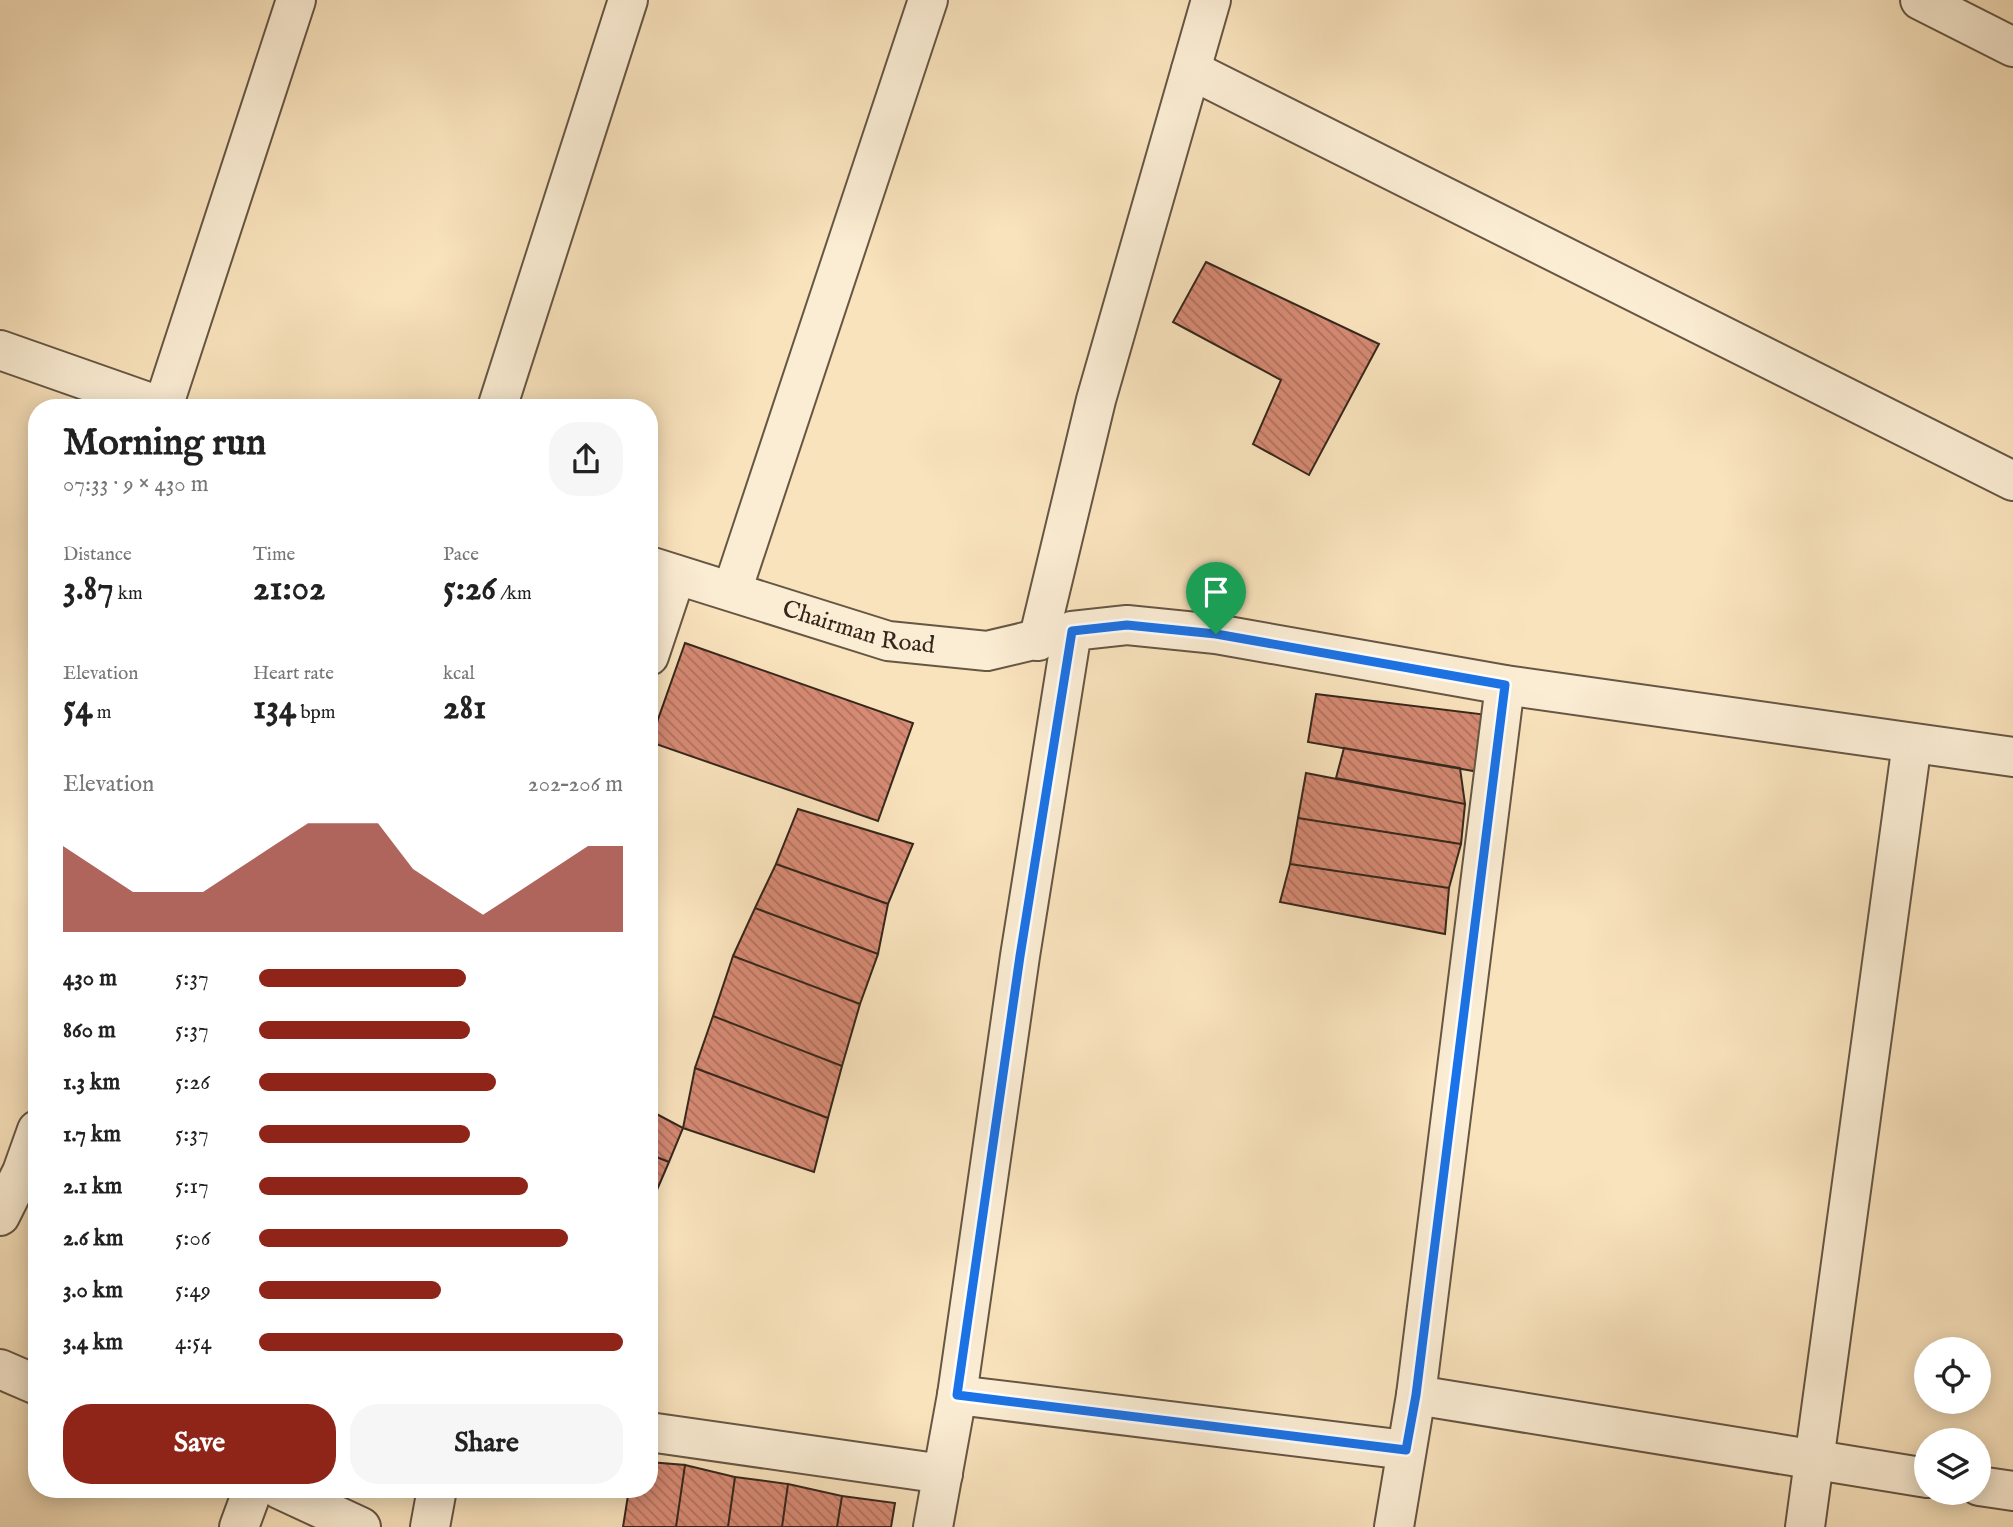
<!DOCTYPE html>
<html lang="en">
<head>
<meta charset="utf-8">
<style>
	body { margin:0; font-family:"IM FELL English",serif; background:#f6f6f6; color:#222; height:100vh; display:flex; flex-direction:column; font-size:26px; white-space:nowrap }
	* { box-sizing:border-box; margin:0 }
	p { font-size:23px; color:#767676 }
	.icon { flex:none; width:38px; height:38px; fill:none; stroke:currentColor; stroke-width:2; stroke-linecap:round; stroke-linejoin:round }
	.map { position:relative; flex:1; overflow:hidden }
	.drawer { position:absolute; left:28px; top:399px; width:630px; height:1099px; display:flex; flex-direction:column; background:#fff; border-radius:28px; box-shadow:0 4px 18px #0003 }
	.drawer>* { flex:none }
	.buttons { position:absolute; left:1914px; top:1337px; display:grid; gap:14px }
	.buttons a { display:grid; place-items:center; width:77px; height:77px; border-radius:50%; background:#fff; box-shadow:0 4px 18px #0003; font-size:35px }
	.pin { position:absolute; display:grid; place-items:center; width:60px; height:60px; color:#fff; margin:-72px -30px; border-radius:50% 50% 50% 0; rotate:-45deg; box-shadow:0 0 7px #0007 }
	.pin .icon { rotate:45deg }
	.round { display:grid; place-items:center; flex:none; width:74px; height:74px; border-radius:28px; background:#f6f6f6 }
	.headline { display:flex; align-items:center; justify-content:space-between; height:119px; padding:0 35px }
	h1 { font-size:38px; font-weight:700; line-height:52px }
	.metrics { display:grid; grid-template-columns:repeat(3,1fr); gap:10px; height:119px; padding:7px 35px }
	.metrics div { display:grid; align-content:center }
	.metrics b { font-size:35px; font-weight:700 }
	.metrics small { font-size:19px; font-weight:400 }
	.metrics p { font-size:19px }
	.chart { height:196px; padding:14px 35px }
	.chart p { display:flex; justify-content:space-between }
	.chart svg { width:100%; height:126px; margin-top:7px; fill:#8f2418; opacity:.7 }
	.primary-button { display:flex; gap:14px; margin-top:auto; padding:14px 35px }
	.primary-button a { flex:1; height:80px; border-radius:28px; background:#8f2418; color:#fff; font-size:28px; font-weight:700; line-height:80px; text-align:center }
	.primary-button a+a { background:#f6f6f6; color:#222 }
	ul { padding:0 35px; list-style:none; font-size:23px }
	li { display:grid; grid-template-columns:112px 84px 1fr; align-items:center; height:52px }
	li i { height:18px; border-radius:9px; background:#8f2418 }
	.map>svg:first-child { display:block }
	.building { fill:url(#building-back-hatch); stroke:#35271c; stroke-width:2 }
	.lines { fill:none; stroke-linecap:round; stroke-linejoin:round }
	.minor-casing { stroke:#665644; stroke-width:42 }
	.minor { stroke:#fbedd4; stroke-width:38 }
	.route-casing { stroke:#fff; stroke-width:14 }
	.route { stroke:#1a73e8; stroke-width:9 }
	.labels { text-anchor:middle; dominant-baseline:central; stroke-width:7; stroke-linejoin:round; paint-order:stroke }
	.street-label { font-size:24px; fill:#35271c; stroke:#fbedd4 }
</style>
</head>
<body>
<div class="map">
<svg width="2013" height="1527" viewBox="0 0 2013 1527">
	<defs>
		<pattern id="building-back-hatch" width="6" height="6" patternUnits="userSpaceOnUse" patternTransform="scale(1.75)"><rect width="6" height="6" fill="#d78a74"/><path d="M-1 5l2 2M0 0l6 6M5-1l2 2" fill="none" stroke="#af715e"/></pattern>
	</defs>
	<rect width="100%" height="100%" fill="#f9e3bd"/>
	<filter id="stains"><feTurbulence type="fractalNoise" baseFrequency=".00286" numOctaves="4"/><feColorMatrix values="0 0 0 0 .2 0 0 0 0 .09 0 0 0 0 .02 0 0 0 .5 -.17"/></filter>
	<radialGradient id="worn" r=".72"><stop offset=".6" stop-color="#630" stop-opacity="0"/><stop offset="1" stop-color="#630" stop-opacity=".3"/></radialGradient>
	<path class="building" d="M1206,262L1379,344L1309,475L1253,444L1281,380L1173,322Z
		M685,643L913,723L878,821L650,742Z
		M1316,694L1488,715L1479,772L1308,742Z
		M1344,748L1460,768L1465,804L1336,778Z
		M1306,773L1465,804L1461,844L1298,818Z
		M798,809L913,844L888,904L776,864Z
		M1298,818L1461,844L1449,888L1290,864Z
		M776,864L888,904L878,954L755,908Z
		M1290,864L1449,888L1445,934L1280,902Z
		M755,908L878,954L860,1004L733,956Z
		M733,956L860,1004L842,1066L713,1016Z
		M713,1016L842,1066L828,1118L695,1068Z
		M695,1068L828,1118L814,1172L683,1128Z
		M649,1110L683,1128L669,1162L649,1154Z
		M649,1154L669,1162L650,1206H649Z
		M649,1462L685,1465L676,1527H623L629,1489H649Z
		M685,1465L735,1477L728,1527H676Z
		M735,1477L788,1484L782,1527H728Z
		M788,1484L842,1496L837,1527H782Z
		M842,1496L895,1503L891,1527H837Z"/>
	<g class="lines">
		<defs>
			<g id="minor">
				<path d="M1920,0L2013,47"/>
				<path d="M1191,70L2013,481"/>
				<path d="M0,350L165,408"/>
				<path d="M163,407L296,0"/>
				<path d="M497,408L628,0"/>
				<path id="s1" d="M649,566L888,641L987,651L1063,633"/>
				<path d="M732,591L928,0"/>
				<path d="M1038,641L1096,400L1211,0"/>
				<path d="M649,656L676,575"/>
				<path d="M0,1216L22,1172L37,1130"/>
				<path d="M0,1369L37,1385"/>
				<path d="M957,1395L1406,1450"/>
				<path d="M1416,1395L1927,1478"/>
				<path d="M649,1432L943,1474"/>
				<path d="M1979,1486L2013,1491"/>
				<path d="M279,1489L361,1527"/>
				<path d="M239,1527L253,1489"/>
				<path d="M430,1527L437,1489"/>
				<path d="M933,1527L957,1395L1020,956L1072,631L1127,625L1216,634L1505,685L2013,757"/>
				<path d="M1394,1527L1416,1395L1505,685"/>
				<path d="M1805,1527L1912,743"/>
			</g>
		</defs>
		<use href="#minor" class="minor-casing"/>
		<use href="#minor" class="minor"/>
	</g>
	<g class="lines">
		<defs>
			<path id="route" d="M1127,625L1216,634L1505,685L1416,1395L1406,1450L957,1395L1020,956L1072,631Z"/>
		</defs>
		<use href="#route" class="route-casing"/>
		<use href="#route" class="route"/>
	</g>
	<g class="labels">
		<g class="street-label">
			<text stroke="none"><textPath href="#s1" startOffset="219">Chairman Road</textPath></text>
		</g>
	</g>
	<rect width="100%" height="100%" filter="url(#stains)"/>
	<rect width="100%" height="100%" fill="url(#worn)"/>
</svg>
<div class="buttons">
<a><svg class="icon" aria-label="locate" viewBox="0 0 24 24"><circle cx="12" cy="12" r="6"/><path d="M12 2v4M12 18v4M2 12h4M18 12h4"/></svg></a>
<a><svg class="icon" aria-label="layers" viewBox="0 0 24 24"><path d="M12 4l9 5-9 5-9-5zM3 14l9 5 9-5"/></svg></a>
</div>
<div class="pin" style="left:1216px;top:634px;background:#1e9e55"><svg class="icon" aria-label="arrive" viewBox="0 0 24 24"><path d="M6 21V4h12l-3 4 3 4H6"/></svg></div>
<section class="drawer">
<div class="headline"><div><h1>Morning run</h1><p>07:33 · 9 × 430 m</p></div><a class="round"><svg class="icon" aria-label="share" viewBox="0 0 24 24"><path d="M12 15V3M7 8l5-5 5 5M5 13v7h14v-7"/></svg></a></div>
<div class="metrics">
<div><p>Distance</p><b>3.87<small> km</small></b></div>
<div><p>Time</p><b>21:02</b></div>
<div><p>Pace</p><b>5:26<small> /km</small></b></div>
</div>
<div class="metrics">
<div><p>Elevation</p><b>54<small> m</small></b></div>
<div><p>Heart rate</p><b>134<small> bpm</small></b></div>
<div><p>kcal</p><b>281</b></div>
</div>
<div class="chart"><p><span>Elevation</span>202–206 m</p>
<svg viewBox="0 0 160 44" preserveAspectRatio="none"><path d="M0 44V14L10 22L20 30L30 30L40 30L50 22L60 14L70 6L80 6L90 6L100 22L110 30L120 38L130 30L140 22L150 14L160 14V44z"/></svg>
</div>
<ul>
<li><b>430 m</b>5:37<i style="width:57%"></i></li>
<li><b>860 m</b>5:37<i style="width:58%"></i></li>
<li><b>1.3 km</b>5:26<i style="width:65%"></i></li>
<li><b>1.7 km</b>5:37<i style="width:58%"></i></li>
<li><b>2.1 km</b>5:17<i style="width:74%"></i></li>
<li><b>2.6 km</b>5:06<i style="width:85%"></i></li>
<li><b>3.0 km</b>5:49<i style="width:50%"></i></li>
<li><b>3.4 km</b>4:54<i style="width:100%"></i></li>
</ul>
<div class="primary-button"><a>Save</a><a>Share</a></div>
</section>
</div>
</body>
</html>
